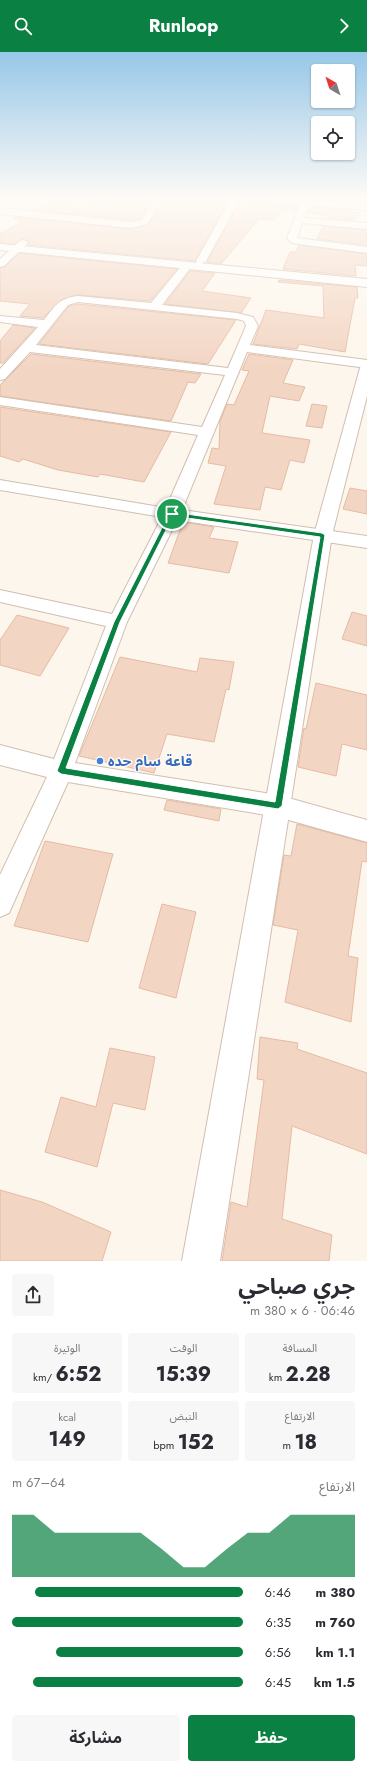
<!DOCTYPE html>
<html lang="ar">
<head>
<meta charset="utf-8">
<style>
	body { margin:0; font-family:Jost,"Noto Sans Arabic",sans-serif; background:#f7f7f7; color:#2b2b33; direction:rtl; height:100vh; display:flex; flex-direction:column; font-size:15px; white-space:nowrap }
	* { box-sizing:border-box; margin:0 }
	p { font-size:13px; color:#7c7c81 }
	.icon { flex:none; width:22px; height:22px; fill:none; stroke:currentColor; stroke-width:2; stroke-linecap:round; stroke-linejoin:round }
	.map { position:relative; height:1209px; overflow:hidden; direction:ltr }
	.side { display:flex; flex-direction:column; background:#fff; flex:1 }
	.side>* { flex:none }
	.needle { width:26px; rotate:321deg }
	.buttons { position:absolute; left:311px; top:12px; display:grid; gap:8px }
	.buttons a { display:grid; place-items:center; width:44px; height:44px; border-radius:4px; background:#fff; box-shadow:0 1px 3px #0004; font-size:20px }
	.pin { position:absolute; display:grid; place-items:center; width:34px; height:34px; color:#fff; margin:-17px; border:2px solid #fff; border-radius:50%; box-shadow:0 1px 4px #0007 }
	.round { display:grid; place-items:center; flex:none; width:42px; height:42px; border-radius:4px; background:#f7f7f7 }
	.overview { display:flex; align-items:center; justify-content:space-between; height:68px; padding:0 12px }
	h1 { font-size:22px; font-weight:700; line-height:30px }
	.stats { display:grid; grid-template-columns:repeat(3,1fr); gap:6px; height:68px; padding:4px 12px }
	.stats div { display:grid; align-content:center; border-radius:4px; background:#f7f7f7; text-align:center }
	.stats b { font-size:20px; font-weight:700 }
	.stats small { font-size:11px; font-weight:400 }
	.stats p { font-size:11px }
	.chart { height:112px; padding:8px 12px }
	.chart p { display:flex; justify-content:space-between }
	.chart svg { width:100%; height:72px; margin-top:4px; fill:#0b8043; opacity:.7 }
	.action { display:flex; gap:8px; margin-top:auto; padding:8px 12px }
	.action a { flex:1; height:46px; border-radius:4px; background:#0b8043; color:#fff; font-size:16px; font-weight:700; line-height:46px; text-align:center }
	.action a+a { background:#f7f7f7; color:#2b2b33 }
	ul { padding:0 12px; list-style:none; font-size:13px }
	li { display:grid; grid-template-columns:64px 48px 1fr; align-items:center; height:30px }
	li i { height:10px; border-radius:5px; background:#0b8043 }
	header { display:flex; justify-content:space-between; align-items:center; height:52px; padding:0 12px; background:#0b8043; color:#fff; font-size:18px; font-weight:700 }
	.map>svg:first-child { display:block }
	.building { fill:#f3d5c3; stroke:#e6bba3 }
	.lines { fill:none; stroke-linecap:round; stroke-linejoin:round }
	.minor-casing { stroke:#d1beb0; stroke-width:2 }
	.tertiary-casing { stroke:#d1beb0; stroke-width:2 }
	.minor { fill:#fff; fill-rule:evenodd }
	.tertiary { fill:#fff; fill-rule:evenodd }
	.route { fill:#0b8043; stroke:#fff; fill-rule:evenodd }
	.shop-dot { fill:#3f7fe0; stroke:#fffaf3; stroke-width:1.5 }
	.labels { text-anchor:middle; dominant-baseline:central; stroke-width:3; stroke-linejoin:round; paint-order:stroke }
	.shop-label { font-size:14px; font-weight:bold; fill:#366cbe; stroke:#fffaf3; text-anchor:start }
</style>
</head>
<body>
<header><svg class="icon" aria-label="forward" viewBox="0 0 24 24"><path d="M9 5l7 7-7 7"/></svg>Runloop<svg class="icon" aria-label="search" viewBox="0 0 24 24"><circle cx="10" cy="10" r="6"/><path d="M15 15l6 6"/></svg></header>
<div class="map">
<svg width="367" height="1209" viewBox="0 0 367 1209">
	<rect width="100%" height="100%" fill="#fdf6ec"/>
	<path class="building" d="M58,148H71L69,150L114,151L117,148L151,150L140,167L131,168L33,158Z
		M166,148H211L210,149L228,150L195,209L28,193L29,190L23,187L15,192L0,191V182L23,169L13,167L17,165L131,177L147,173Z
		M240,150L298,153L296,159L282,157L275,168L259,167L221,212L207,210Z
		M310,155L349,158L348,159L360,161L354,168L327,166L329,164L308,161Z
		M323,174L367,178V193L317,187Z
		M299,193L367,202V214L355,213L356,224L283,217L290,200H296Z
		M19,201L177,217L150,249L78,243L61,248L43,266L20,264L30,252L0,249V216L5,215Z
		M190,219L215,221L202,239L251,246L241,261L165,252Z
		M279,228L357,235L358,246H355L345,300L299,292L297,297L253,292L266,258L324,266L323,234L278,230Z
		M78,252L236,268L208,312L39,292L69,254Z
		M13,273L35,276L3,311H0V289Z
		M31,302L201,322L195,331L188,330L171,369L0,344V333Z
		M249,302L293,308L283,331L305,335L299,349L270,344L262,381L310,388L304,411L290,408L281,438L265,435L260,458L214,452L226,414L208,411L212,396L219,397L220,369L227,352L234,353L249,319L242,318Z
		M312,352L327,354L322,376L306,374Z
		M0,355L171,380L144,430L100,422L98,425L58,418L23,407L19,410L0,404Z
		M350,436L367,439V462L343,457Z
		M183,470L214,475L209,486L238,490L229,521L168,511Z
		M352,560L367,564V594L342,587Z
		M17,563L69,576L40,624L0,613V588Z
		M120,605L197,620L200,606L234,610L229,638L226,637L214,690L167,682L154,721L79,704Z
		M316,631L367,643V698L342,692L336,724L298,715L304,676L306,677Z
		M167,748L221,757L219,769L164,758Z
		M297,772L367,791V810L362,809L348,904L358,906L351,970L285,950L298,878L273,873L284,803L291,804Z
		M45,789L113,802L88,890L14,874Z
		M162,852L196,860L176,946L139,936Z
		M260,985L298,991L297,997L367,1021V1102L292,1074L282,1167L332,1183L329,1209H222L231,1150L247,1155L264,1028L257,1027Z
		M110,996L155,1005L145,1058L113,1051L97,1115L45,1100L61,1045L96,1055Z
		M0,1138L42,1150L111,1180L102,1209H0Z"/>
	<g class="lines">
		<defs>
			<path id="minor" d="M155,147H164L147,172L131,176L0,162V156L131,170L141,168Z
				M231,147H240L206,209L201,212L197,211L196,209Z
				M260,147H304L367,152V158L309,153L304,166L367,171V177L302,171L297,186L367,195V201L292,191L287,186L300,152L264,150Z
				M23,188L26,189L28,191L26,193L4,214L0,215V207L20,189Z
				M187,211L192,214L162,253L237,261L253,265L258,274L250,293L367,308V316L247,300L182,458L367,484V496L177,468L127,570L75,711L278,743L367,768V790L278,765L68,730L9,861L0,865V823L47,725L0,713V693L54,707L106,574L0,550V538L112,562L162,465L0,438V428L166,456L198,383L0,353V345L202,375L225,323L30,300L5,327L0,328V317L38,275L0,270V264L44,268C55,254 59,246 78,244L151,251L183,212ZM78,250L237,267L244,269L246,274L228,316L36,293L68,253Z"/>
			<path id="tertiary" d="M0,192L367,227V235L0,198Z
				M367,312V344L332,483L220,1209H182L314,483L360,316L362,313Z"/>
		</defs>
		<use href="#minor" class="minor-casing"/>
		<use href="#tertiary" class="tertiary-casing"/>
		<use href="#minor" class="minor"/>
		<use href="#tertiary" class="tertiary"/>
	</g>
	<linearGradient id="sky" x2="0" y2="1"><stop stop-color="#97c7e8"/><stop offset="0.46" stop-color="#fefbf6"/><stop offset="1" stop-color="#fefbf6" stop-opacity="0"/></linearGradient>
	<rect width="367" height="317" fill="url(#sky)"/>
	<path class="route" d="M172,460L322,481L325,483L282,754L278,757L61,722L57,719L114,570L169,462ZM173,464L320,485L275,750L66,716L120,570Z"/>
	<circle class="shop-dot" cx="100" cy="709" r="4"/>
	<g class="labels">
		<g class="shop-label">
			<text x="108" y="709">قاعة سام حده</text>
		</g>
	</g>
</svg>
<div class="buttons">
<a><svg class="needle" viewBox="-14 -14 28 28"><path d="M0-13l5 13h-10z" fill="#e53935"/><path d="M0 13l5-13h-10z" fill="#7c7c81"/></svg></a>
<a><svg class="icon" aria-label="locate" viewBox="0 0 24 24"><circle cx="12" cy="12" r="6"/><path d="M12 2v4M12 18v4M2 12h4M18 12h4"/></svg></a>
</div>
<div class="pin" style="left:172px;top:462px;background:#1e9e55"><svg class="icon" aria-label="arrive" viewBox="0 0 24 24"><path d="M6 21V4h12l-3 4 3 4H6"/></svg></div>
</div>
<section class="side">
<div class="overview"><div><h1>جري صباحي</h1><p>06:46 · 6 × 380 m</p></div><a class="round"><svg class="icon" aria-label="share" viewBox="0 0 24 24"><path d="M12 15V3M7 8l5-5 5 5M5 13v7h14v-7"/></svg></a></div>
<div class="stats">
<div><p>المسافة</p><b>2.28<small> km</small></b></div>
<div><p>الوقت</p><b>15:39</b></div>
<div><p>الوتيرة</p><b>6:52<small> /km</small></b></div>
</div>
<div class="stats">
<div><p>الارتفاع</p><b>18<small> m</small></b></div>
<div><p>النبض</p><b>152<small> bpm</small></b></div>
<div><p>kcal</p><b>149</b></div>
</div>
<div class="chart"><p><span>الارتفاع</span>64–67 m</p>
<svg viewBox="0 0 160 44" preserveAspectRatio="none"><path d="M0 44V6L10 6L20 17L30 17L40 17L50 17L60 17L70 27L80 38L90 38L100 27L110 17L120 17L130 6L140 6L150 6L160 6V44z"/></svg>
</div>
<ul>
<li><b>380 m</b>6:46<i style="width:90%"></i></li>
<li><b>760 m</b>6:35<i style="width:100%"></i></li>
<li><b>1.1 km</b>6:56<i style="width:81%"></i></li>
<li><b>1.5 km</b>6:45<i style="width:91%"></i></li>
</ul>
<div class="action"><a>حفظ</a><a>مشاركة</a></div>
</section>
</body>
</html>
